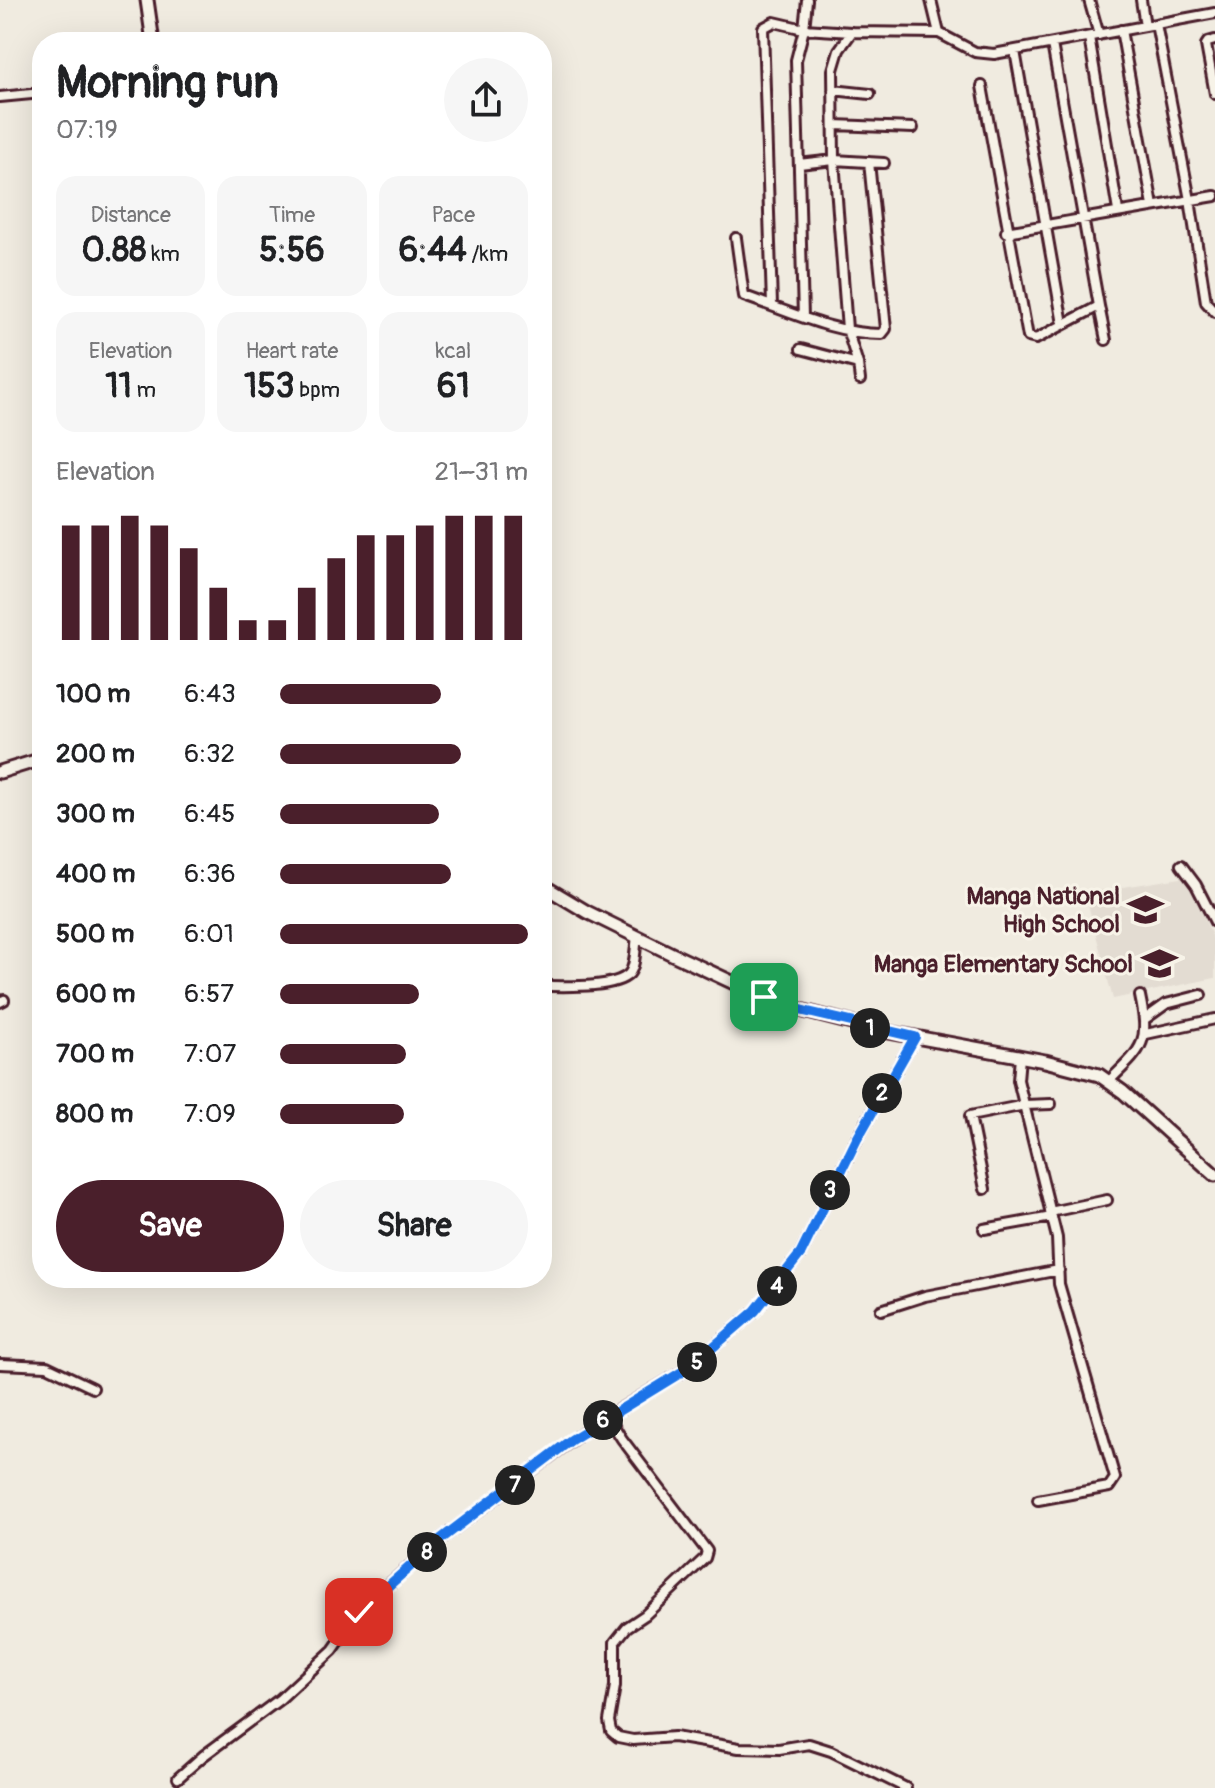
<!DOCTYPE html>
<html lang="en">
<head>
<meta charset="utf-8">
<style>
	body { margin:0; font-family:Pangolin,sans-serif; background:#f6f6f6; color:#202124; height:100vh; display:flex; flex-direction:column; font-size:30px; white-space:nowrap }
	* { box-sizing:border-box; margin:0 }
	p { font-size:26px; color:#757577 }
	.icon { flex:none; width:44px; height:44px; fill:none; stroke:currentColor; stroke-width:2; stroke-linecap:round; stroke-linejoin:round }
	.map { position:relative; flex:1; overflow:hidden }
	.details { position:absolute; left:32px; top:32px; width:520px; height:1256px; display:flex; flex-direction:column; background:#fff; border-radius:32px; box-shadow:0 8px 32px #0002 }
	.details>* { flex:none }
	.pin { position:absolute; display:grid; place-items:center; width:68px; height:68px; color:#fff; margin:-34px; border-radius:16px; box-shadow:0 4px 12px #0006 }
	.km { position:absolute; width:40px; height:40px; margin:-20px; border-radius:50%; background:#222; color:#fff; font-size:22px; line-height:40px; text-align:center }
	.round { display:grid; place-items:center; flex:none; width:84px; height:84px; border-radius:42px; background:#f6f6f6 }
	.summary { display:flex; align-items:center; justify-content:space-between; height:136px; padding:0 24px }
	h1 { font-size:44px; font-weight:700; line-height:60px }
	.figures { display:grid; grid-template-columns:repeat(3,1fr); gap:12px; height:136px; padding:8px 24px }
	.figures div { display:grid; align-content:center; border-radius:20px; background:#f6f6f6; text-align:center }
	.figures b { font-size:34px; font-weight:700 }
	.figures small { font-size:22px; font-weight:400 }
	.figures p { font-size:22px }
	.chart { height:224px; padding:16px 24px }
	.chart p { display:flex; justify-content:space-between }
	.chart svg { width:100%; height:144px; margin-top:8px; stroke:#4a1f2b; stroke-width:6 }
	.primary-button { display:flex; gap:16px; margin-top:auto; padding:16px 24px }
	.primary-button a { flex:1; height:92px; border-radius:48px; background:#4a1f2b; color:#fff; font-size:32px; font-weight:700; line-height:92px; text-align:center }
	.primary-button a+a { background:#f6f6f6; color:#202124 }
	ul { padding:0 24px; list-style:none; font-size:26px }
	li { display:grid; grid-template-columns:128px 96px 1fr; align-items:center; height:60px }
	li i { height:20px; border-radius:10px; background:#4a1f2b }
	.map>svg:first-child { display:block }
	.built { fill:#e3dcd2 }
	.lines { fill:none; stroke-linecap:round; stroke-linejoin:round }
	.street-casing { stroke:#4a1f2b; stroke-width:14 }
	.secondary-casing { stroke:#4a1f2b; stroke-width:17 }
	.street { stroke:#f7f3e8; stroke-width:8 }
	.secondary { stroke:#f7f3e8; stroke-width:11 }
	.route-casing { stroke:#fff; stroke-width:16 }
	.route { stroke:#1a73e8; stroke-width:10 }
	.labels { text-anchor:middle; dominant-baseline:central; stroke-width:6; stroke-linejoin:round; paint-order:stroke }
	.poi-label { font-size:24px; font-weight:bold; fill:#4a1f2b; stroke:#f7f3e8; text-anchor:end }
</style>
</head>
<body>
<div class="map">
<svg width="1215" height="1788" viewBox="0 0 1215 1788">
	<rect width="100%" height="100%" fill="#f0ebe0"/>
	<filter id="ink" filterUnits="userSpaceOnUse"><feTurbulence type="fractalNoise" baseFrequency=".0125" numOctaves="2"/><feDisplacementMap in="SourceGraphic" scale="16" xChannelSelector="R" yChannelSelector="G"/><feConvolveMatrix kernelMatrix="1 2 1 2 8 2 1 2 1" color-interpolation-filters="sRGB"/></filter>
	<g filter="url(#ink)">
		<path class="built" d="M1187,877L1215,943V978L1113,999L1085,893Z"/>
		<g class="lines">
			<defs>
				<path id="street" d="M931,0L939,33
					M1089,0L1099,35
					M1141,0L1145,26
					M1156,24L1190,200L1206,302L1215,312
					M1121,30L1153,206
					M1089,37L1118,211
					M1215,40L1208,42L1206,45L1215,94
					M1052,44L1099,306
					M1015,51L1063,324
					M982,86L1028,337L1036,339L1099,306L1106,340
					M833,90L870,94
					M0,97L42,93
					M834,125L913,128
					M799,164L834,160L884,163
					M1006,232L1215,196
					M736,238L744,296C788,311 835,334 882,334L886,329L869,162
					M772,305L763,28L774,22L804,29L852,32
					M803,317L796,60L804,29L807,0
					M801,349L858,364
					M860,380L858,364L847,329L834,160L833,70L839,50L852,32L939,33L975,52L994,54L1215,13
					M1181,865L1196,885L1215,922
					M542,986C562,986 614,989 629,974C636,966 635,947 637,937
					M0,1002L4,1000
					M1145,1019L1166,1004L1201,995
					M1146,1034L1215,1019
					M1020,1057L1018,1080L1057,1238L1059,1284L1115,1478L1109,1487L1038,1500
					M1110,1080C1143,1048 1150,1043 1140,996
					M985,1189L970,1116L1025,1105L1051,1104
					M1050,1212L1107,1200
					M984,1229L1052,1217
					M881,1310L925,1296L1059,1270
					M0,1364L47,1366L93,1388
					M608,1417L622,1439L707,1551L705,1558L645,1615L627,1627L615,1642V1686L609,1721L611,1731L618,1737L633,1740L674,1737L739,1748L779,1749L809,1744L831,1751L906,1788
					M178,1778L203,1756L280,1699L333,1650L363,1607L441,1539L587,1429L690,1367L755,1311L801,1253L857,1139L915,1037"/>
				<path id="secondary" d="M147,0L153,42
					M0,772L42,759
					M542,885L587,912L672,954L764,997L804,1011L883,1031L1045,1061L1099,1075L1123,1092L1215,1175"/>
			</defs>
			<use href="#street" class="street-casing"/>
			<use href="#secondary" class="secondary-casing"/>
			<use href="#street" class="street"/>
			<use href="#secondary" class="secondary"/>
		</g>
	</g>
	<g class="lines" filter="url(#ink)">
		<defs>
			<path id="route" d="M359,1612L441,1539L571,1440L690,1367L755,1311L801,1253L857,1139L915,1037L804,1011L764,997"/>
		</defs>
		<use href="#route" class="route-casing"/>
		<use href="#route" class="route"/>
	</g>
	<defs>
		<symbol id="school-bare" viewBox="-9 -9 18 18"><path d="M0-5L7-2L0 1L-7-2ZM-4 1L0 2.5L4 1V4Q0 6-4 4Z" fill="#4a1f2b" stroke="#f7f3e8" stroke-width="2.5" paint-order="stroke"/></symbol>
	</defs>
	<g fill-rule="evenodd">
		<use href="#school-bare" x="1120" y="884" width="51" height="51"/>
		<use href="#school-bare" x="1134" y="938" width="51" height="51"/>
	</g>
	<g class="labels">
		<g class="poi-label">
			<text x="1120" y="896">Manga National<tspan x="1120" dy="28">High School</tspan></text>
			<text x="1133" y="964">Manga Elementary School</text>
		</g>
	</g>
</svg>
<div class="pin" style="left:764px;top:997px;background:#1e9e55"><svg class="icon" aria-label="arrive" viewBox="0 0 24 24"><path d="M6 21V4h12l-3 4 3 4H6"/></svg></div>
<div class="pin" style="left:359px;top:1612px;background:#d93025"><svg class="icon" aria-label="check" viewBox="0 0 24 24"><path d="M5 12l5 5 9-10"/></svg></div>
<b class="km" style="left:870px;top:1028px">1</b>
<b class="km" style="left:882px;top:1093px">2</b>
<b class="km" style="left:830px;top:1190px">3</b>
<b class="km" style="left:777px;top:1286px">4</b>
<b class="km" style="left:697px;top:1362px">5</b>
<b class="km" style="left:603px;top:1420px">6</b>
<b class="km" style="left:515px;top:1485px">7</b>
<b class="km" style="left:427px;top:1552px">8</b>
<section class="details">
<div class="summary"><div><h1>Morning run</h1><p>07:19</p></div><a class="round"><svg class="icon" aria-label="share" viewBox="0 0 24 24"><path d="M12 15V3M7 8l5-5 5 5M5 13v7h14v-7"/></svg></a></div>
<div class="figures">
<div><p>Distance</p><b>0.88<small> km</small></b></div>
<div><p>Time</p><b>5:56</b></div>
<div><p>Pace</p><b>6:44<small> /km</small></b></div>
</div>
<div class="figures">
<div><p>Elevation</p><b>11<small> m</small></b></div>
<div><p>Heart rate</p><b>153<small> bpm</small></b></div>
<div><p>kcal</p><b>61</b></div>
</div>
<div class="chart"><p><span>Elevation</span>21–31 m</p>
<svg viewBox="0 0 160 44" preserveAspectRatio="none"><path d="M5 44V9M15 44V9M25 44V6M35 44V9M45 44V16M55 44V28M65 44V38M75 44V38M85 44V28M95 44V19M105 44V12M115 44V12M125 44V9M135 44V6M145 44V6M155 44V6"/></svg>
</div>
<ul>
<li><b>100 m</b>6:43<i style="width:65%"></i></li>
<li><b>200 m</b>6:32<i style="width:73%"></i></li>
<li><b>300 m</b>6:45<i style="width:64%"></i></li>
<li><b>400 m</b>6:36<i style="width:69%"></i></li>
<li><b>500 m</b>6:01<i style="width:100%"></i></li>
<li><b>600 m</b>6:57<i style="width:56%"></i></li>
<li><b>700 m</b>7:07<i style="width:51%"></i></li>
<li><b>800 m</b>7:09<i style="width:50%"></i></li>
</ul>
<div class="primary-button"><a>Save</a><a>Share</a></div>
</section>
</div>
</body>
</html>
